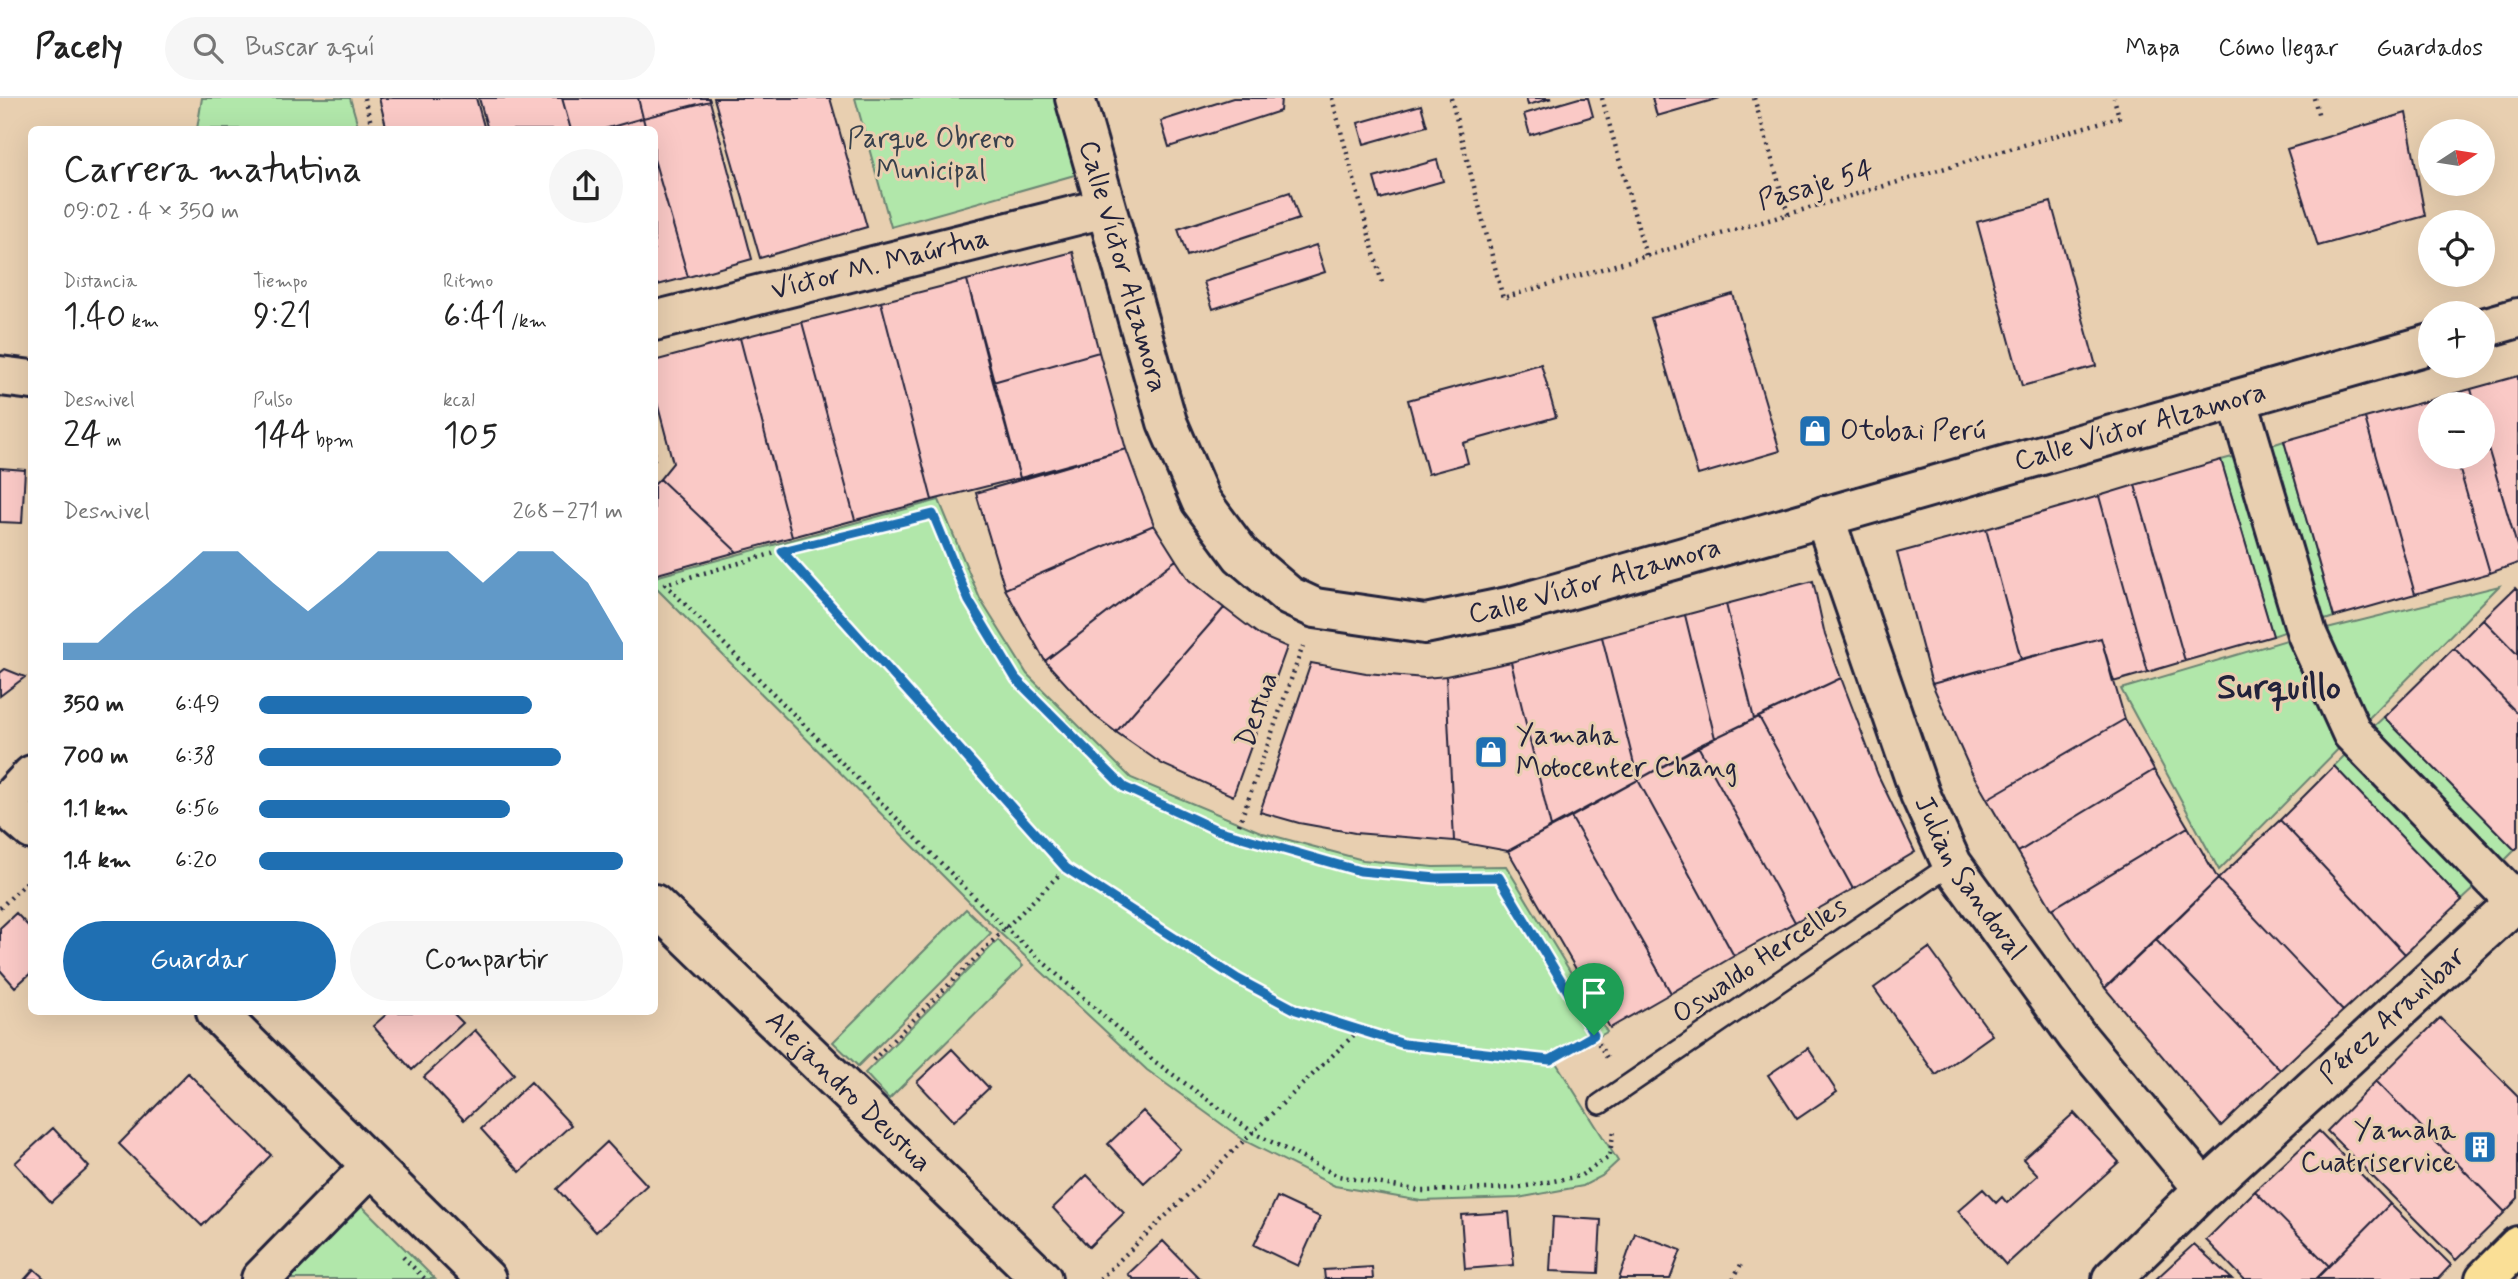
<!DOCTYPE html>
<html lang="es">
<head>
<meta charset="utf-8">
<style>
	body { margin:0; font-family:Mynerve,sans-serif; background:#f6f6f6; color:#222; height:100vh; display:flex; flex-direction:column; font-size:26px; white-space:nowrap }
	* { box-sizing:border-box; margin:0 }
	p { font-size:23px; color:#767676 }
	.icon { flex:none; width:38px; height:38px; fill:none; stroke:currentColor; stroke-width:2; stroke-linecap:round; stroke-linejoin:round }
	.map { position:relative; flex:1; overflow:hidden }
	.details { position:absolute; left:28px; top:28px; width:630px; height:889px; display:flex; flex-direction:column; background:#fff; border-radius:10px; box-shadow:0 7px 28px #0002 }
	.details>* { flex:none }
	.needle { width:46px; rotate:78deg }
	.tools { position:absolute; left:2418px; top:21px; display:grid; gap:14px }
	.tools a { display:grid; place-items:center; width:77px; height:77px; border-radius:50%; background:#fff; box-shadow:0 7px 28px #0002; font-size:35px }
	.pin { position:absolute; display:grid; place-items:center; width:60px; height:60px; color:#fff; margin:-72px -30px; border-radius:50% 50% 50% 0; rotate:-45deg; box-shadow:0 0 7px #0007 }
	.pin .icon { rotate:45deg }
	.round { display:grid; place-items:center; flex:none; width:74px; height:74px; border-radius:37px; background:#f6f6f6 }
	.summary { display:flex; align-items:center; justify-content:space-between; height:119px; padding:0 35px }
	h1 { font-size:38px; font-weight:600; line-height:52px }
	.metrics { display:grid; grid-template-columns:repeat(3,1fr); gap:10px; height:119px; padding:7px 35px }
	.metrics div { display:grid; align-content:center }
	.metrics b { font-size:35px; font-weight:600 }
	.metrics small { font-size:19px; font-weight:400 }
	.metrics p { font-size:19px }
	.chart { height:196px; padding:14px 35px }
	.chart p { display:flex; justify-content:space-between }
	.chart svg { width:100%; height:126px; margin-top:7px; fill:#1f6fb2; opacity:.7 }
	.cta { display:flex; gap:14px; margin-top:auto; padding:14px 35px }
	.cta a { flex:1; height:80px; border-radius:42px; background:#1f6fb2; color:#fff; font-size:28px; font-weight:600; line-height:80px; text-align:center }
	.cta a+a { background:#f6f6f6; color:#222 }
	ul { padding:0 35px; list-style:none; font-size:23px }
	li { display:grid; grid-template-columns:112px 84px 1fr; align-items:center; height:52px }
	li i { height:18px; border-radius:9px; background:#1f6fb2 }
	header { display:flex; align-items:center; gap:42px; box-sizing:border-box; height:98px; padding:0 35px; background:#fff; border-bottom:2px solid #e0e0e0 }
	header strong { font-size:33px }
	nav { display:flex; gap:38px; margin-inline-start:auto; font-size:24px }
	.search { width:490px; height:63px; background:#f6f6f6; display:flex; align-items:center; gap:18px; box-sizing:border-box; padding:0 24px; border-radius:38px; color:#767676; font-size:26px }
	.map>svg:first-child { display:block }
	.green { fill:#b1e7aa; stroke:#6a8472; stroke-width:2 }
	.building { fill:#fac9c6; stroke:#22223b; stroke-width:2 }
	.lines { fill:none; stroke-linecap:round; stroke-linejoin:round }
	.lane-casing { stroke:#22223b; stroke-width:24 }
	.street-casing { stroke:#22223b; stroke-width:44 }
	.secondary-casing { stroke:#22223b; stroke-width:44 }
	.primary-casing { stroke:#22223b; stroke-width:44 }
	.path { stroke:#22223b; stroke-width:4.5; stroke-dasharray:2 5; stroke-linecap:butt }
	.lane { stroke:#e8cfb0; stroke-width:19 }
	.street { stroke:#e8cfb0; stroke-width:38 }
	.secondary { stroke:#e8cfb0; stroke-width:38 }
	.primary { stroke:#fadf96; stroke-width:38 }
	.route-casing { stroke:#fff; stroke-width:14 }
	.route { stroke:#1f6fb2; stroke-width:9 }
	.labels { text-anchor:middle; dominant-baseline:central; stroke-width:6; stroke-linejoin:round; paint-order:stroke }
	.park-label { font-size:28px; fill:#37404c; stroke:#e8cfb0 }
	.street-label { font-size:28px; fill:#22223b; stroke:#e8cfb0 }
	.poi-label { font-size:28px; fill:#22223b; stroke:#e8cfb0; text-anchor:start }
	.district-label { font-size:35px; font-weight:bold; fill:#22223b; stroke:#e8cfb0 }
</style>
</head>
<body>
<header>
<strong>Pacely</strong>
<div class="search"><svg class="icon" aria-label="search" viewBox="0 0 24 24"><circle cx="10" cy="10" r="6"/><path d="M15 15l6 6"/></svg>Buscar aquí</div>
<nav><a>Mapa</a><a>Cómo llegar</a><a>Guardados</a></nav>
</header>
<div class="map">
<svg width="2518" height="1181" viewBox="0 0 2518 1181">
	<rect width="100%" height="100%" fill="#e8cfb0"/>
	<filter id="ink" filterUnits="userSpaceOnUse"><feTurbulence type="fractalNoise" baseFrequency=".0143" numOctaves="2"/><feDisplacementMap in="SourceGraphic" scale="14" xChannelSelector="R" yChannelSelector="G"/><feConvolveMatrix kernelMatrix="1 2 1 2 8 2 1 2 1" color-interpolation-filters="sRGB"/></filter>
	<g filter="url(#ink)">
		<path class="green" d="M202,0H350L359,31H197Z
			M855,0H1057L1078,76L891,129Z
			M2284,343L2334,519L2319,524L2269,348Z
			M2236,358L2287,533L2273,538L2221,362Z
			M939,402L980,501L1027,576L1131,680L1263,735L1363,762L1433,769L1506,768L1607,934L1555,963L1618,1063L1602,1078L1583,1088L1518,1100L1421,1103L1335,1088L1245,1043L1147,972L1000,835L655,489V479Z
			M2499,488L2219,772L2121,591L2307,536Z
			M2384,619L2515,752L2502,765L2371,631Z
			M2345,657L2475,790L2462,802L2334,668Z
			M966,811L991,835L858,968L833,944Z
			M998,842L1023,868L889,1001L865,975Z
			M360,1106L435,1181H286Z"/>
		<path class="building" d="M379,0H476L485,32H387Z
			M479,0H562L571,32H488Z
			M562,0H638L643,20L601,32H571Z
			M638,0H709L710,3L643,20Z
			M714,0H830L867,129L760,160Z
			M1233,0H1281L1280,13L1169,49L1161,23Z
			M1526,0H1552L1528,7Z
			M1579,0H1588L1593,18L1530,37L1524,16Z
			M1652,0H1720L1657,18Z
			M710,3L752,161L688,179L654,61V32H646L643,20Z
			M1421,7L1427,28L1364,46L1358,25Z
			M2406,15L2425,118L2318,148L2287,51Z
			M643,20L646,32H601Z
			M654,61L688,179L654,188Z
			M1437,62L1443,83L1380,101L1374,80Z
			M1290,94L1299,121L1187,158L1178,131Z
			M2051,104L2096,268L2022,288L1977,124Z
			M1316,147L1325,174L1213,211L1204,184Z
			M1073,154L1099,254L993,284L967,182Z
			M967,182L1020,380L932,402L881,204Z
			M1733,196L1780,353L1698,377L1651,220Z
			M881,204L932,402L855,422L802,224Z
			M802,224L855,422L792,439L740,240Z
			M740,240L792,439L737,454L660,381L673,365L654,293V263Z
			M1099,254L1126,351L1020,380L993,284Z
			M1541,266L1556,319L1463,345L1468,365L1428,376L1408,302Z
			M2518,278V451L2483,333V306H2475L2471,291Z
			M2471,291L2475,306H2440L2438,300Z
			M2438,300L2440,306H2431V359H2456L2490,475L2415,496L2365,320Z
			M2365,320L2415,496L2334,519L2284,343Z
			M2483,333L2518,451V465L2490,475L2456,359H2483Z
			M1126,351L1154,427L1005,491L976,395Z
			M2221,362L2273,538L2185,563L2135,387Z
			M0,370L25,372L22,425L0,424Z
			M660,381L737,454L654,477V387Z
			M2135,387L2185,563L2148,574L2099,398Z
			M2099,398L2148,574L2113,584L2101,540L2021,561L1986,431Z
			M1154,427L1176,462L1045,563L1005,491Z
			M1986,431L2021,561L1932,586L1897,455Z
			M1176,462L1189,482L1224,510L1116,634L1095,618L1045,563Z
			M1813,483L1825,537L1841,580L1754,621L1726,506Z
			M2515,490L2518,493V557L2483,521Z
			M1726,506L1754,621L1715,640L1685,517Z
			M1224,510L1261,538L1287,549L1233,698L1162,666L1116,634Z
			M1685,517L1715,640L1638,682L1602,539Z
			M2483,521L2518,557V616L2454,550Z
			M1602,539L1638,682L1551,729L1511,564Z
			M2101,540L2125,621L1987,701L1971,673L1932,586Z
			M2454,550L2518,616V749L2515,752L2384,619Z
			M1511,564L1551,729L1508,753L1454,743L1446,578Z
			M1311,565L1366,575L1425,580L1446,578L1454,743L1355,735L1299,725L1260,714Z
			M5,571L25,579L0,598V575Z
			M1841,580L1878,677L1915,754L1853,791L1759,619Z
			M1759,619L1853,791L1795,824L1698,648Z
			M2125,621L2154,672L2018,754L1987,701Z
			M1698,648L1795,824L1734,858L1638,682Z
			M2334,668L2462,802L2405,856L2280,722Z
			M2154,672L2188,729L2052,811L2018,754Z
			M1638,682L1734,858L1671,895L1571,719Z
			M1571,719L1671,895L1610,930L1508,753Z
			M2280,722L2405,856L2343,913L2218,781Z
			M2188,729L2218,781L2105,890L2052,811Z
			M2218,781L2343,913L2280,972L2156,842Z
			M16,815L32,832V874L15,889L0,872V830Z
			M2156,842L2280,972L2221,1028L2105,890Z
			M1929,850L1992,937L1936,977L1874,890Z
			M389,914H452L463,925L412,972L373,928Z
			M2440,920L2518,998V1100L2505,1114L2376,983Z
			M475,932L514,976L464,1022L424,979Z
			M1808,950L1837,994L1797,1021L1768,977Z
			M952,951L989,990L954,1023L917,984Z
			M188,975L271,1057L202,1128L119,1046Z
			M2376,983L2505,1114L2456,1162L2327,1033Z
			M531,984L571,1027L520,1074L481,1031Z
			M1143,1013L1180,1051L1144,1085L1108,1046Z
			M2074,1015L2119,1064L2006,1167L1958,1113L1983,1091L1996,1105L2002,1099L2007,1105L2038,1077L2023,1061Z
			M53,1030L89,1069L51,1104L15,1065Z
			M2319,1033L2390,1106L2329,1168L2255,1093Z
			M607,1044L647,1087L596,1134L557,1091Z
			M1087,1077L1124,1115L1089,1149L1053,1110Z
			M2255,1093L2329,1168L2316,1181H2244L2206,1142Z
			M1277,1099L1320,1119L1298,1168L1254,1147Z
			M2390,1106L2451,1167L2438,1181H2316Z
			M1509,1114L1514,1167L1465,1171L1461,1117Z
			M1553,1119L1601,1122L1598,1175L1550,1173Z
			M1635,1135L1681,1152L1670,1181H1619Z
			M1163,1143L1200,1181H1133L1128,1176Z
			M2194,1146L2232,1181H2156Z
			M1372,1169L1373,1181H1325L1324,1172Z
			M34,1171L45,1181H25Z"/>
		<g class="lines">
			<defs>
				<path id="lane" d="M1600,1006L1952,766"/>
				<g id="street">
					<path id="s1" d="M654,223L1105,110"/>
					<path d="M0,278L32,282"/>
					<path d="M2238,303L2307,536L2352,635L2516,804"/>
					<path id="s2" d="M1824,418L1920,696L1952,766L2077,938L2204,1091"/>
					<path d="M0,704L32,732"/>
					<path d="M4,707L32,677"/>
					<path id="s3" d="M654,806L1042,1181"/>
					<path d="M216,914L486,1181"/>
					<path d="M261,1181L371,1068"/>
					<path id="s4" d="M2112,1181L2204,1091L2518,802"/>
				</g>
				<g id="secondary">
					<path id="s5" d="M1075,0L1167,324L1201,403L1241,457L1289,498L1315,510L1425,526L1512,508L2431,246"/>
					<path d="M2483,230L2518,220"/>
				</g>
				<path id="primary" d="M2485,1181L2518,1148"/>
			</defs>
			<use href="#lane" class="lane-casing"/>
			<use href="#street" class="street-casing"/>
			<use href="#secondary" class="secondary-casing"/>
			<use href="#primary" class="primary-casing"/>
			<path class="path" d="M364,0L373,32
				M1332,0L1382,185
				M1451,0L1503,200L2119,19L2114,0
				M1602,0L1646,158
				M1754,0L1789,119
				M2314,0L2319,19
				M654,354V367
				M782,453L933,416L969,503L1016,581L1124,689L1217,732L1360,773L1437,780L1499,779L1609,963
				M1239,727L1303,548
				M0,810L32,779
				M1593,937L1550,962L1404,946L1296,912L1238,881L1066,770L782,453L665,486L1005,830L1154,963L1254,1035L1338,1078L1421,1093L1516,1090L1580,1078L1609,1059L1614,1033
				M873,962L1066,770
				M403,1159L425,1181
				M1100,1181L1358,933
				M1733,1181L1743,1163"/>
			<use href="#lane" class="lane"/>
			<use href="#street" class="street"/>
			<use href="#secondary" class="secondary"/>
			<use href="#primary" class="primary"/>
		</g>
	</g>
	<g class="lines" filter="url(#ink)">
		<defs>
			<path id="route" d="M933,416L969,503L1016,581L1124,689L1217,732L1360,773L1437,780L1499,779L1594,937L1550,962L1404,946L1296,912L1238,881L1066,770L782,453Z"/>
		</defs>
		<use href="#route" class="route-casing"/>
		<use href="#route" class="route"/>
	</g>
	<defs>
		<symbol id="shop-square" viewBox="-11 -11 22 22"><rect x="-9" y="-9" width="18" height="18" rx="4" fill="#1f6fb2" stroke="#e8cfb0"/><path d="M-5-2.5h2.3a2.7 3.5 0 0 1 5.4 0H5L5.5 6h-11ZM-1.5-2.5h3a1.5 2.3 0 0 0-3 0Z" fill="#fff"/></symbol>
		<symbol id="building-square" viewBox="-11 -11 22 22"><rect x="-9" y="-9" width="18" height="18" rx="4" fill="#1f6fb2" stroke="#e8cfb0"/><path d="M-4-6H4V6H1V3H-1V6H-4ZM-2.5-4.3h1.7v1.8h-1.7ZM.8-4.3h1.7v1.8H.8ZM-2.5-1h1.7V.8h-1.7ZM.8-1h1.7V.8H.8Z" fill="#fff"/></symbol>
	</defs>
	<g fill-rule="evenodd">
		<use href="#shop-square" x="1796" y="314" width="38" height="38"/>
		<use href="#shop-square" x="1472" y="635" width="38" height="38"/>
		<use href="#building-square" x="2461" y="1030" width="38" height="38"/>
	</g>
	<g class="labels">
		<g class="park-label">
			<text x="931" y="41">Parque Obrero<tspan x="931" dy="32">Municipal</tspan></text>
		</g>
		<g class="street-label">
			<text transform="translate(1816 88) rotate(-16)">Pasaje 54</text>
			<text stroke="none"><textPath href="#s1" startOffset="233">Víctor M. Maúrtua</textPath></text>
			<text stroke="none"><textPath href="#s5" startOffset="175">Calle Víctor Alzamora</textPath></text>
			<text stroke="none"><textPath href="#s5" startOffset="1435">Calle Víctor Alzamora</textPath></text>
			<text stroke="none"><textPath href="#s5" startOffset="868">Calle Víctor Alzamora</textPath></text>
			<text transform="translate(1258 612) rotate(-71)">Destua</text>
			<text stroke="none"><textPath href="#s2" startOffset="392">Julian Sandoval</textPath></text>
			<text transform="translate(1760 863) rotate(-34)">Oswaldo Hercelles</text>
			<text stroke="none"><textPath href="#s4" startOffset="385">Pérez Aranibar</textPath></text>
			<text stroke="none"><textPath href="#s3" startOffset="270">Alejandro Deustua</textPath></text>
		</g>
		<g class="poi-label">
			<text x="1840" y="333">Otobai Perú</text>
			<text x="1516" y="638">Yamaha<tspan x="1516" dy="32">Motocenter Chang</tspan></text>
			<text x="2456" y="1033" text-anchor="end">Yamaha<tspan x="2456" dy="32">Cuatriservice</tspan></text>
		</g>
		<g class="district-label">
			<text x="2279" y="590">Surquillo</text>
		</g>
	</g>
</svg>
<div class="tools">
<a><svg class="needle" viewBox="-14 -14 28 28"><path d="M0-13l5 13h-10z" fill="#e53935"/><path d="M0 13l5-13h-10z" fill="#767676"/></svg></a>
<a><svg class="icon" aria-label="locate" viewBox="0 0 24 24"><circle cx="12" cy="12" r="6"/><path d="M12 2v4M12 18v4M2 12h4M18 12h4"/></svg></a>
<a>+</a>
<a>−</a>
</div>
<div class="pin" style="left:1594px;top:937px;background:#1e9e55"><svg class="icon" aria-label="arrive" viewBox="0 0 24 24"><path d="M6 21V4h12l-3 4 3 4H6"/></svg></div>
<section class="details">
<div class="summary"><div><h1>Carrera matutina</h1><p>09:02 · 4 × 350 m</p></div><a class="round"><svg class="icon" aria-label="share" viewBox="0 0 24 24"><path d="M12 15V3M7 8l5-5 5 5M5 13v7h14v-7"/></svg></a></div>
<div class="metrics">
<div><p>Distancia</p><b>1.40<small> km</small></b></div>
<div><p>Tiempo</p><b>9:21</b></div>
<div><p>Ritmo</p><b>6:41<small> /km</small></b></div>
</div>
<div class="metrics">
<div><p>Desnivel</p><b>24<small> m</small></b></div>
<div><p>Pulso</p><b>144<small> bpm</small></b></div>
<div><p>kcal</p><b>105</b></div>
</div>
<div class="chart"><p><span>Desnivel</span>268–271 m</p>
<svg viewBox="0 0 160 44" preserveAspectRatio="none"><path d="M0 44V38L10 38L20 27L30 17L40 6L50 6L60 17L70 27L80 17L90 6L100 6L110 6L120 17L130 6L140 6L150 17L160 38V44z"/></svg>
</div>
<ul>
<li><b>350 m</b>6:49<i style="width:75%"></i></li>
<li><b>700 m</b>6:38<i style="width:83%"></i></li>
<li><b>1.1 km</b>6:56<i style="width:69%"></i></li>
<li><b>1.4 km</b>6:20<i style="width:100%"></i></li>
</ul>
<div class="cta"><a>Guardar</a><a>Compartir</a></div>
</section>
</div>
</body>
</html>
